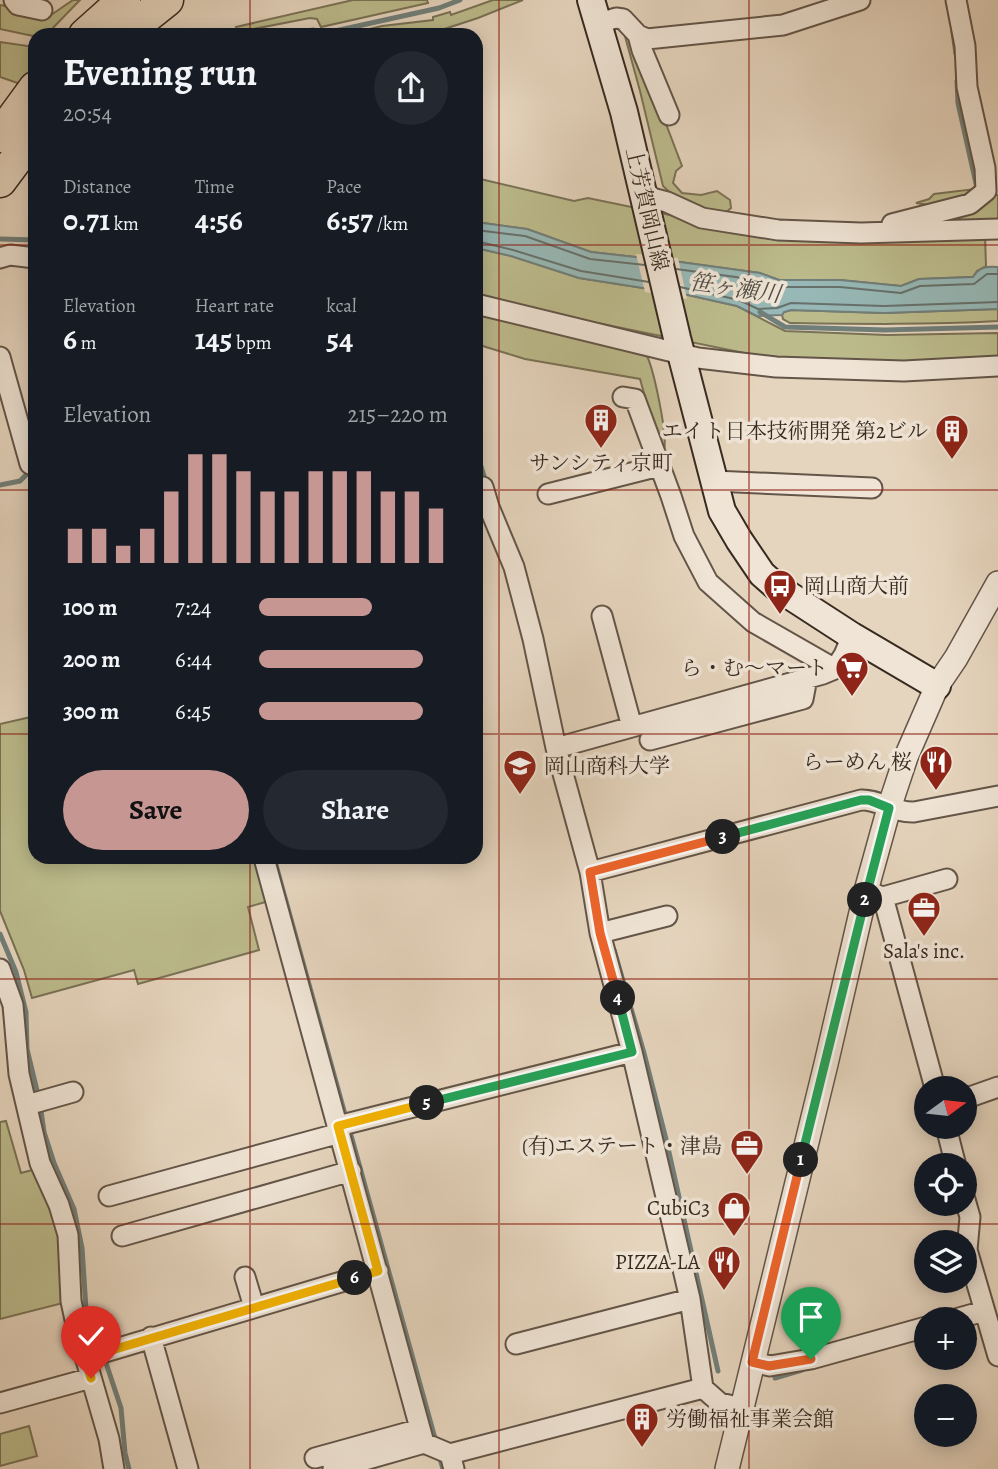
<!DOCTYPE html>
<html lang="en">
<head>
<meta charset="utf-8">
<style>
	body { margin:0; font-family:Alegreya,"Noto Serif JP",serif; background:#242831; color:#f1f3f6; height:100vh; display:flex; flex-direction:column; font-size:26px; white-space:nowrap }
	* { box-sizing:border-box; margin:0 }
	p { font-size:23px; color:#9ea1a6 }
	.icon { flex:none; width:38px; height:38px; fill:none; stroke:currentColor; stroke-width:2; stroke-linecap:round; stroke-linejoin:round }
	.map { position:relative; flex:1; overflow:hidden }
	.sheet { position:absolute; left:28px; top:28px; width:455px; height:836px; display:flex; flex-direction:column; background:#171b24; border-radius:21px; box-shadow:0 4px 18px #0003 }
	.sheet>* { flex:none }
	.needle { width:46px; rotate:75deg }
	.tools { position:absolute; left:914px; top:1076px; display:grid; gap:14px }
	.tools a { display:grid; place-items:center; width:63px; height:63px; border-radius:50%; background:#171b24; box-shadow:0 4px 18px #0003; font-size:35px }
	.pin { position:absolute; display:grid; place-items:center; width:60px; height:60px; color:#fff; margin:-72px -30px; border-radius:50% 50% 50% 0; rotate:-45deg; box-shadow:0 0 7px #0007 }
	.pin .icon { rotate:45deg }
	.km { position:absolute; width:35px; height:35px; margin:-18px; border-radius:50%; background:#222; color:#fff; font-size:19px; line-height:35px; text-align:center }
	.round { display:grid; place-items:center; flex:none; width:74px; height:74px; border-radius:37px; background:#242831 }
	.headline { display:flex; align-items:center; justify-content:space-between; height:119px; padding:0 35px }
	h1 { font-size:38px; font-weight:700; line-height:52px }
	.figures { display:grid; grid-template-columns:repeat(3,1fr); gap:10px; height:119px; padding:7px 35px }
	.figures div { display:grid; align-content:center }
	.figures b { font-size:30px; font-weight:700 }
	.figures small { font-size:19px; font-weight:400 }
	.figures p { font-size:19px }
	.chart { height:196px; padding:14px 35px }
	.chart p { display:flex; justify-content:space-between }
	.chart svg { width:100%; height:126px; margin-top:7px; stroke:#c59692; stroke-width:6 }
	.button { display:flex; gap:14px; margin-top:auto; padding:14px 35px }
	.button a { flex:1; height:80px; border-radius:42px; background:#c59692; color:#111; font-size:28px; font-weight:700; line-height:80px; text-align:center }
	.button a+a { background:#242831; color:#f1f3f6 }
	ul { padding:0 35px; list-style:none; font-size:23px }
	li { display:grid; grid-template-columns:112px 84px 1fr; align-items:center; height:52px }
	li i { height:18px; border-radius:9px; background:#c59692 }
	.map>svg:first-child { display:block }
	.green { fill:#bcbb8c; stroke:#7a7256; stroke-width:2 }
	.water { fill:#97b8b6; stroke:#717f7a; stroke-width:2 }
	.pier { fill:#e6d5be }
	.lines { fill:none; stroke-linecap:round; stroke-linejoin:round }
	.shore { stroke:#67716b; stroke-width:2 }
	.stream { stroke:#717f7a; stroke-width:5 }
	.minor-casing { stroke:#635548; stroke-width:23 }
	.tertiary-casing { stroke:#635548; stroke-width:26 }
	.secondary-casing { stroke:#372a20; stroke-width:30 }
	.trunk-casing { stroke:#372a20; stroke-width:35 }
	.minor { stroke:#efe4d5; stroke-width:19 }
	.tertiary { stroke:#efe4d5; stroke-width:23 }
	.secondary { stroke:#efe4d5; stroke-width:26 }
	.trunk { stroke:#e6d5be; stroke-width:32 }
	.split-1-casing { stroke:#fff; stroke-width:14 }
	.split-2-casing { stroke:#fff; stroke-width:14 }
	.split-3-casing { stroke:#fff; stroke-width:14 }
	.split-4-casing { stroke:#fff; stroke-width:14 }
	.split-5-casing { stroke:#fff; stroke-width:14 }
	.split-6-casing { stroke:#fff; stroke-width:14 }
	.split-7-casing { stroke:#fff; stroke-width:14 }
	.split-1 { stroke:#f0652b; stroke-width:9 }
	.split-2 { stroke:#22a559; stroke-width:9 }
	.split-3 { stroke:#22a559; stroke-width:9 }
	.split-4 { stroke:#f0652b; stroke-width:9 }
	.split-5 { stroke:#22a559; stroke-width:9 }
	.split-6 { stroke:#f5b400; stroke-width:9 }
	.split-7 { stroke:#f5b400; stroke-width:9 }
	.grid { fill:none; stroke:#8f2418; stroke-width:2; stroke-opacity:0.55 }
	.labels { text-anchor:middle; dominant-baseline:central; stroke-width:7; stroke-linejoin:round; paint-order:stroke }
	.street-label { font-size:21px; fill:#372a20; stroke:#efe4d5 }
	.poi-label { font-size:21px; fill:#372a20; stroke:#efe4d5; text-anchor:end }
	.water-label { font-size:23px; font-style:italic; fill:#4f4e46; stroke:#efe4d5 }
</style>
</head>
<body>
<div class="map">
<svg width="998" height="1469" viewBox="0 0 998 1469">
	<rect width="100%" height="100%" fill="#e6d5be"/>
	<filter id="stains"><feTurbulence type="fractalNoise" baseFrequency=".00286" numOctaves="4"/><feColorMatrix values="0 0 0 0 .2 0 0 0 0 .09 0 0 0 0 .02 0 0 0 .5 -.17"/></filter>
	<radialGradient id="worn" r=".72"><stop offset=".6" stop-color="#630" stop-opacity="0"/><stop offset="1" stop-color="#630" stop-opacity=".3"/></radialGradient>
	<path class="green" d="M73,0H80L48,33L33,36L0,29V5L51,15Z
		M353,0H427L428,3L321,27L317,19L310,18L238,32L236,27Z
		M493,0H523L478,18L426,35H344L382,26L433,20V17L450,12L451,15Z
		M623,29L637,48L682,166L676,171L673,183L682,193L701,195L717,191L730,200L731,208L725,213L681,203L663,186L640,91Z
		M0,42L35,47V89L0,77Z
		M476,178L574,201L588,198L670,215L703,224L985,235L986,266L977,271L973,277L919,279L901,286L840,280H779L760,273L680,262L591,252L527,229L476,222Z
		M975,189L976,194L941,207L916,203L929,199L934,194Z
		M994,195H998V224L893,229Z
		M476,248L511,256L579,278L688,295L737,306L785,331L887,335L998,333V362L948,364L774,359L494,302L476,297Z
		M998,309V321C929,325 860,324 790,323L783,319L782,315L784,312L791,310L884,313Z
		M476,310L647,356C654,371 668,436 664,450L659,447L640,379L525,359L476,344Z
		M35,716V858H257L269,901L248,907L259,950L138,984L134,970L32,998L24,970L0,911V724Z
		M6,1121L21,1173L36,1169L64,1236L67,1302L0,1319V1122Z
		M29,1426L37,1456L0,1466V1434Z"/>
	<path class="water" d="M476,222L527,229L591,252L680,262L760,273L779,280H840L901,286L919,279L973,277C979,267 987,266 998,267V309L884,313L791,310L784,312L782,315L757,316L737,306L688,295L579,278L511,256L476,248Z"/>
	<path class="pier" d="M636,254L678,258L687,299L645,292Z"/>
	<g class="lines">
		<path class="shore" d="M476,230L525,236L590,259L645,265
			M476,241L513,250L581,271L649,282
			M676,269L758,280L779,287H840L901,293L920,286L974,284L987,274H998
			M680,287L739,300L758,309L777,308L791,303L884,306L998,302"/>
		<path class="stream" d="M953,32L956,54
			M287,35L313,30L326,33L439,8L460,0
			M957,81L958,103L977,188
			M1,239L35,240
			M760,312L785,327L885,330L998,327
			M476,450L486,483
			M24,466L27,474L35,472
			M0,485L20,481L27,474
			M274,858L346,1118
			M0,934L16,972L26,1012L27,1049L40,1103L44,1132L54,1163L74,1209L82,1248L86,1309L100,1347
			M614,950L644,1053L666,1139L718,1371
			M349,1128L436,1442
			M104,1357L121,1408L125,1453L129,1469
			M775,1378L802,1370
			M439,1455L443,1469"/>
		<defs>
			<path id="minor" d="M14,0L18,5L42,10
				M599,23L616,18L623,19L638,35L647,39L783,25L860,0
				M638,35L642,50L669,115
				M644,196L667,202L702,218L778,230L861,233L998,229
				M892,224L970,204L986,191L985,168L967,87L965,46L956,0
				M0,258L10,255L35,258
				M476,304L698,358L776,367L904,371L998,366
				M0,357L30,464
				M623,397L635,399L671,496L684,536L708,582L753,622L835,669
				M714,481L872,488
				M479,488L483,487L489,507L514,567L533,639L556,748L590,872L600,933L632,1052L690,1299L703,1388
				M548,494L659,466
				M602,616L632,727
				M650,740L803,699L807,678
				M556,748L823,674L835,669L844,655L852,636
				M264,858L424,1443L450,1454
				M590,872L861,800C878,799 894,813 914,812L998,796
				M866,891L883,897L935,1088
				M883,897L947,879
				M600,933L667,916
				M0,969L13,1005L19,1074L40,1163L59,1205L68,1235L71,1301L77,1329L109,1439L114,1469
				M964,1099L998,1087
				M27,1105L73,1092
				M338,1126L632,1052
				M946,1127L956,1166
				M109,1196L340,1133
				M964,1196L970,1217L967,1250L998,1356
				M122,1236L351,1171
				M245,1277L254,1307
				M952,1320L984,1311
				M151,1337L188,1469
				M516,1344L690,1299
				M85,1358L378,1271
				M753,1362L770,1366L811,1359L926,1327
				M0,1403L91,1378
				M315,1458L420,1429
				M333,1469L424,1443
				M454,1469L450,1454L703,1388L720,1403L741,1408"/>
			<path id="tertiary" d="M727,1469L826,1064L866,891L889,808L906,757L937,686L956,658L998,583"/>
			<path id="secondary" d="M591,0L624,112L677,338L722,511L739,540L762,574L778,588L852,636L937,686"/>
			<path id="trunk" d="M85,35L124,0
				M123,35L167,0
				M0,136L35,88
				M0,181L35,134"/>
		</defs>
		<use href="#minor" class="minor-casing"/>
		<use href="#tertiary" class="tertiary-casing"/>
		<use href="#secondary" class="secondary-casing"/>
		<use href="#trunk" class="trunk-casing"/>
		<use href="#minor" class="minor"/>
		<use href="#tertiary" class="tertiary"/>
		<use href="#secondary" class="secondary"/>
		<use href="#trunk" class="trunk"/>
	</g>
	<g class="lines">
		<defs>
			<path id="split-1" d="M801,1160L752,1362L769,1366L811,1359"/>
			<path id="split-2" d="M801,1160L865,900"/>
			<path id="split-3" d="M723,837L861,800H869L889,808L865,900"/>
			<path id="split-4" d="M618,998L600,933L590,872L723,837"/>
			<path id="split-5" d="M427,1103L632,1052L618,998"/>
			<path id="split-6" d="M355,1278L378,1271L338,1126L427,1103"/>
			<path id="split-7" d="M91,1378L85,1358L355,1278"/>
		</defs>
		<use href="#split-1" class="split-1-casing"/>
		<use href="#split-2" class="split-2-casing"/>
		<use href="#split-3" class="split-3-casing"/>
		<use href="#split-4" class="split-4-casing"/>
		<use href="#split-5" class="split-5-casing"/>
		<use href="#split-6" class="split-6-casing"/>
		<use href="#split-7" class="split-7-casing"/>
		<use href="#split-1" class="split-1"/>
		<use href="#split-2" class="split-2"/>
		<use href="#split-3" class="split-3"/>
		<use href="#split-4" class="split-4"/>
		<use href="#split-5" class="split-5"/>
		<use href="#split-6" class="split-6"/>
		<use href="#split-7" class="split-7"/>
	</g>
	<path class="grid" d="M250,0V35M499,0V1469M749,0V1469M0,245H35M476,245H998M0,490H35M476,490H998M0,734H35M476,734H998M250,858V1469M0,979H998M0,1224H998"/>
	<defs>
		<symbol id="building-pin" viewBox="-11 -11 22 30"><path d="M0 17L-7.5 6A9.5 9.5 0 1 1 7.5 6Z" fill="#8f2418" stroke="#efe4d5"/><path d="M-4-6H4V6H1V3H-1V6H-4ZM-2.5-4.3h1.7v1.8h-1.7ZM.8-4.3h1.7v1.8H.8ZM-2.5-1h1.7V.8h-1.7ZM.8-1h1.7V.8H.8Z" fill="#fff"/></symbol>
		<symbol id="bus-pin" viewBox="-11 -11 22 30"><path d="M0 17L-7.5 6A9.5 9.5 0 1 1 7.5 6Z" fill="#8f2418" stroke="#efe4d5"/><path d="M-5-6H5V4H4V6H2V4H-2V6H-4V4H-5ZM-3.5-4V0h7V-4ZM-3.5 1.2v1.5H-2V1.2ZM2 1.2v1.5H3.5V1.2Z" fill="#fff"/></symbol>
		<symbol id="supermarket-pin" viewBox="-11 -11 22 30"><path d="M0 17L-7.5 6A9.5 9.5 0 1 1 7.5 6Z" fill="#8f2418" stroke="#efe4d5"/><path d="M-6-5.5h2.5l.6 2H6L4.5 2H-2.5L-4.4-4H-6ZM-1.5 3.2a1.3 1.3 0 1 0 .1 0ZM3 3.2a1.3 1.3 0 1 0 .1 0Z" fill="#fff"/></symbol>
		<symbol id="restaurant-pin" viewBox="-11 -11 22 30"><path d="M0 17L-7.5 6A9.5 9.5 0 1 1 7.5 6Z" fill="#8f2418" stroke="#efe4d5"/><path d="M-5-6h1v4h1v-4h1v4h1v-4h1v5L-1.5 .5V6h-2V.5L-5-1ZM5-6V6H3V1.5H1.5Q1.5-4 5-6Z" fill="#fff"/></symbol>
		<symbol id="university-pin" viewBox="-11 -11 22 30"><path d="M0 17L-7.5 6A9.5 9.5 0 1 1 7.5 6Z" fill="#8f2418" stroke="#efe4d5"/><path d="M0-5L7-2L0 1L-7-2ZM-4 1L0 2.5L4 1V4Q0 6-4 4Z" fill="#fff"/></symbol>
		<symbol id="office-pin" viewBox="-11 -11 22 30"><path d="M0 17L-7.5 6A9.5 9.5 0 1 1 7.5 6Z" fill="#8f2418" stroke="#efe4d5"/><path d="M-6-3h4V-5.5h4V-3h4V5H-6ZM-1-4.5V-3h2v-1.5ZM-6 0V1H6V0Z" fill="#fff"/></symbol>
		<symbol id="shop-pin" viewBox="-11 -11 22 30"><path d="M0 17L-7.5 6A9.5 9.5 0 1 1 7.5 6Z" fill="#8f2418" stroke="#efe4d5"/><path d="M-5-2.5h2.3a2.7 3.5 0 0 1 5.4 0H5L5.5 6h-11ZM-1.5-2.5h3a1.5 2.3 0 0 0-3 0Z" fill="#fff"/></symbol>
	</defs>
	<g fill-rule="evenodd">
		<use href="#building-pin" x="582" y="401" width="38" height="52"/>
		<use href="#building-pin" x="933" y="412" width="38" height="52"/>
		<use href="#bus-pin" x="761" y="567" width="38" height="52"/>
		<use href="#supermarket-pin" x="833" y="649" width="38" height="52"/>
		<use href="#restaurant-pin" x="917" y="743" width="38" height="52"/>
		<use href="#university-pin" x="501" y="747" width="38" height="52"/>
		<use href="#office-pin" x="905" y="889" width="38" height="52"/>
		<use href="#office-pin" x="728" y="1127" width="38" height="52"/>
		<use href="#shop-pin" x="715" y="1189" width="38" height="52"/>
		<use href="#restaurant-pin" x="705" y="1243" width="38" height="52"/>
		<use href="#building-pin" x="623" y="1400" width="38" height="52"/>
	</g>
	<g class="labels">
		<g class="street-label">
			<text transform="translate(647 209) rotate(77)">上芳賀岡山線</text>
		</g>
		<g class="poi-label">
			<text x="928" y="431">エイト日本技術開発 第2ビル</text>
			<text x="601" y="463" text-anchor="middle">サンシティ京町</text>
			<text x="804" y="586" text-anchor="start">岡山商大前</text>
			<text x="828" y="668">ら・む〜マート</text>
			<text x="912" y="762">らーめん 桜</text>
			<text x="544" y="766" text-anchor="start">岡山商科大学</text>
			<text x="924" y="951" text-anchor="middle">Sala's inc.</text>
			<text x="722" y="1146">(有)エステート・津島</text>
			<text x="710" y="1208">CubiC3</text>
			<text x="700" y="1262">PIZZA-LA</text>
			<text x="666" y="1419" text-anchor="start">労働福祉事業会館</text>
		</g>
		<g class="water-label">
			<text transform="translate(735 288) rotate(8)">笹ヶ瀬川</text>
		</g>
	</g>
	<rect width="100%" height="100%" filter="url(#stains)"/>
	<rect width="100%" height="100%" fill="url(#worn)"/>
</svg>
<div class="tools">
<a><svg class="needle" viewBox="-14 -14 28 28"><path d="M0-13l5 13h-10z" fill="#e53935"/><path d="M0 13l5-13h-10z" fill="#9ea1a6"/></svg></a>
<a><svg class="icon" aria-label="locate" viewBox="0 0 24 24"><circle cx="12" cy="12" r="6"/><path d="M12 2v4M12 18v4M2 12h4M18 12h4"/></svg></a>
<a><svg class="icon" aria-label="layers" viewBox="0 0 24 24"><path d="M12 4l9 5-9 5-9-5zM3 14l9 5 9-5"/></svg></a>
<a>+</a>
<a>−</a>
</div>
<div class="pin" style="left:811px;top:1359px;background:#1e9e55"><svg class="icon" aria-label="arrive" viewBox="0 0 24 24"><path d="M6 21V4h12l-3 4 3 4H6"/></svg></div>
<div class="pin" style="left:91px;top:1378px;background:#d93025"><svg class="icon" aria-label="check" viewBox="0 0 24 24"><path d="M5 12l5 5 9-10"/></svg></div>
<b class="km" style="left:801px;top:1160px">1</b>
<b class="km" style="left:865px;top:900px">2</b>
<b class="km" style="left:723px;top:837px">3</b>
<b class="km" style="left:618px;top:998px">4</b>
<b class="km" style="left:427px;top:1103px">5</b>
<b class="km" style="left:355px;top:1278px">6</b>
<section class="sheet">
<div class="headline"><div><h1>Evening run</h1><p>20:54</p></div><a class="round"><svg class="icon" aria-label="share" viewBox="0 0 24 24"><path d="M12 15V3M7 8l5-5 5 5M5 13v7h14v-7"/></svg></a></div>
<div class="figures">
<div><p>Distance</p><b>0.71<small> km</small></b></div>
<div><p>Time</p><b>4:56</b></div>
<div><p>Pace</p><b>6:57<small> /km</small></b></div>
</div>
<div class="figures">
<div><p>Elevation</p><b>6<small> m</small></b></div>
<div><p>Heart rate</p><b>145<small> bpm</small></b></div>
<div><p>kcal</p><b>54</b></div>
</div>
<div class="chart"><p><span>Elevation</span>215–220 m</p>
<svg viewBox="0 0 160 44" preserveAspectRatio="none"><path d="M5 44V32M15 44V32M25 44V38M35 44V32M45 44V19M55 44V6M65 44V6M75 44V12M85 44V19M95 44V19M105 44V12M115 44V12M125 44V12M135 44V19M145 44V19M155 44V25"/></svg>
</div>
<ul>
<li><b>100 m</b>7:24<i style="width:60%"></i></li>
<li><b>200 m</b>6:44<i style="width:87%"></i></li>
<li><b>300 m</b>6:45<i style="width:87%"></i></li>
</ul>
<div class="button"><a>Save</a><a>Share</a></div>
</section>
</div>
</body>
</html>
